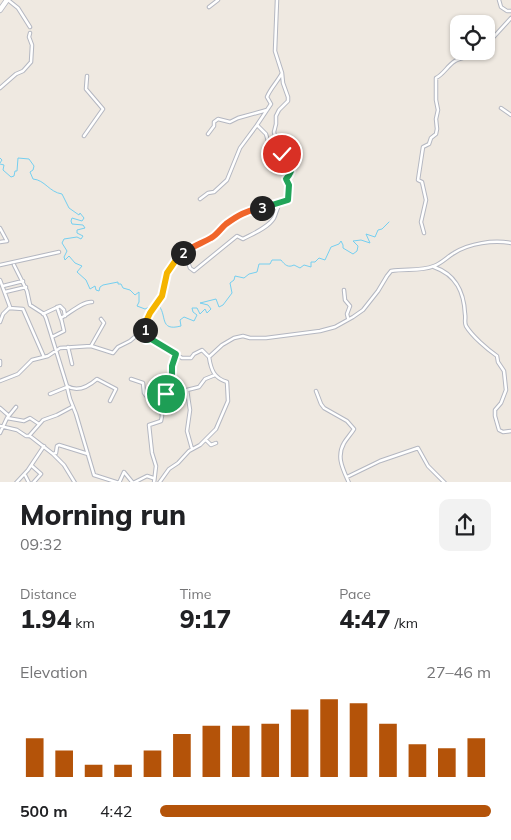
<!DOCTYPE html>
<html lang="en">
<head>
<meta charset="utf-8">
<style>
	body { margin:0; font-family:Mulish,sans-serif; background:#f2f2f2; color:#202124; height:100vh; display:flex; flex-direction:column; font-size:19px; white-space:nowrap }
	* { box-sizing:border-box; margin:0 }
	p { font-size:16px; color:#757577 }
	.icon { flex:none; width:28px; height:28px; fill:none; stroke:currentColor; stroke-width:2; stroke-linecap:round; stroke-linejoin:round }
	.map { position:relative; height:482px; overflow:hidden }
	.details { display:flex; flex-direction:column; background:#fff; flex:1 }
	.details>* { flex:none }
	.fabs { position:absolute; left:450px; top:15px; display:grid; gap:10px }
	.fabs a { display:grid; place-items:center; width:45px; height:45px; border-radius:10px; background:#fff; box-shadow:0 1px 4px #0004; font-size:25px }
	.pin { position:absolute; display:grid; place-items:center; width:42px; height:42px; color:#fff; margin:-21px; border:2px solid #fff; border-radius:50%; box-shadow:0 1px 5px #0007 }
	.km { position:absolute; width:25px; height:25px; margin:-12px; border-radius:50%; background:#222; color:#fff; font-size:14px; line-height:25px; text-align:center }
	.round { display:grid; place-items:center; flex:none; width:52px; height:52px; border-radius:10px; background:#f2f2f2 }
	.overview { display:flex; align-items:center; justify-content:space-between; height:85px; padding:0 20px }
	h1 { font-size:28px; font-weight:800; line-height:38px }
	.figures { display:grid; grid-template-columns:repeat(3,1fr); gap:8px; height:85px; padding:5px 20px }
	.figures div { display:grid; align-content:center }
	.figures b { font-size:25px; font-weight:800 }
	.figures small { font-size:14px; font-weight:400 }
	.figures p { font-size:14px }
	.chart { height:140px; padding:10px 20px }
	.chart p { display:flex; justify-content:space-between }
	.chart svg { width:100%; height:90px; margin-top:5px; stroke:#b45309; stroke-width:6 }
	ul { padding:0 20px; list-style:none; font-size:16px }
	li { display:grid; grid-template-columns:80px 60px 1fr; align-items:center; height:38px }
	li i { height:12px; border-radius:6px; background:#b45309 }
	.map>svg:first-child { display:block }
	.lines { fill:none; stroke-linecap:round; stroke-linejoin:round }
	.stream { stroke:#75cff0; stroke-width:1 }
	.street-casing { stroke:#b4b7c1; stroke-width:4.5 }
	.secondary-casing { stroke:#b4b7c1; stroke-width:6 }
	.street { stroke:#fff; stroke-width:2.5 }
	.secondary { stroke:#fff; stroke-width:4.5 }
	.split-1-casing { stroke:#fff; stroke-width:10 }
	.split-2-casing { stroke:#fff; stroke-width:10 }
	.split-3-casing { stroke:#fff; stroke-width:10 }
	.split-4-casing { stroke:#fff; stroke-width:10 }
	.split-1 { stroke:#22a559; stroke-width:6 }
	.split-2 { stroke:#f5b400; stroke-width:6 }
	.split-3 { stroke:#f0652b; stroke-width:6 }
	.split-4 { stroke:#22a559; stroke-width:6 }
</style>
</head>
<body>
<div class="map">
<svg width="511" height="483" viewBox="0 0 511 483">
	<rect width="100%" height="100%" fill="#efe9e1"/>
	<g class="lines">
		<path class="stream" d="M0,158L2,160L0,163
			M0,164L4,165L3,170L11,177L14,176L15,171H17L18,158L29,159L34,166L33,170L30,172L33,179C45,180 49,192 62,194L69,208L79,215L80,213L84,218L82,221L72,218L71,221L72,224L83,225L85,228L77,230V233L83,236L81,239L77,237L64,239L62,243L67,251L64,257L65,260L69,256L75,263L82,266L77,272L86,280L90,289L95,286L96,290L99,291L100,287L103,285L118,282V284H121L123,288L130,290L135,295L139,292V302L137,306L145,309L154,305
			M158,305C168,314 158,332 181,326L180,320L184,317L194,321L197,315L193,312L192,308H197L200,314L205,309L207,313L211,309L208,305L200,303L216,299L219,307L223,305L232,293L230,283L234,280L235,276L244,278L249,274L257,272L259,264H270L272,260H281C285,265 288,268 294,265L300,268L304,265L311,267V262H315L319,258L325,260L331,247L339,244L341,241L343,245V248L353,254L357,251L358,246L353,241L361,240L370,243L366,234L375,237L378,230L382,229L389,222"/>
		<defs>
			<path id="street" d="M8,0L18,8L30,27
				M499,0L501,7L507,11H511
				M209,7L218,0
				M486,49L490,41L511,18
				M0,88L16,74L23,71L31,62L32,45L29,37L30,33
				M501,108L511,115
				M208,134L214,126V122L218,119L230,122L238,118L267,110
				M84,136L103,109L86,89L87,76
				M273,149L276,140L274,132L276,124V116L279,110L288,101V97L283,83L282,73
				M200,199L208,193L214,192L227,180L240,148L257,125
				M0,228L7,241L0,242
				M424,233L421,222L426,200L422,182L418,180L423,147L429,144L431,138L436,134L437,129L436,119L438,110L436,100V78C444,74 447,66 455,61C464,56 475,57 484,51
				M181,256L187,259L190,268L194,271L237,236L243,239C252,234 268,228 274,218C276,214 277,208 280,203
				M0,265L59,252
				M14,265L27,291L30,305L44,314L46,318L67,386C78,393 89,386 97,379L116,389L110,401
				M434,267C457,275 464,293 465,314C466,319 464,322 466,326C472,336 487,349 497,356L498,362L504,371L506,390L501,403L495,410V416L499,430L503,432L511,431
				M0,280L10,307L3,314L0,322
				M3,286L23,281
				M344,290L345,300L350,306L347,314L348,318
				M5,292L26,287
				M57,307L61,319
				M9,308L23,309L44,357
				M43,314L60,306L64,310L65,316
				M144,330L148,333L147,341L151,339L182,358H191L194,354L202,350L209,357
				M52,337L64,331L61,318C70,313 83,301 92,302
				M91,346L104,323L101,319
				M68,347L72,364
				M0,361V365
				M131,379L143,383L144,393L147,397L180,394L187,391
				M0,381L18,374L32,360L48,356L60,348L91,346L113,353L118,347L130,341L144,329L150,313L162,296L167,273L178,257L202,241L214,236L225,225L246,211L288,201L289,185L286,179L291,172L292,162L286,156L269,145L266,134L257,125L271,104L267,97C270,89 278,81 282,73L275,51L277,0
				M67,387L70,399L76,414L94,475L119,483
				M316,391L321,404L324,408L347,421L354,429C351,434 347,438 344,443C336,457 343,469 349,483
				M50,394L67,387
				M0,408L8,415
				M7,418L24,421L30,418L39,424
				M0,426L17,430L26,436H30L53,454L56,453L57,446L59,445L88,454
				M0,433L7,418L16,407
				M29,436L43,420L57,415L72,407
				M206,440L211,445L216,443
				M192,449L187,431L190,410L187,390L199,387L205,379L215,375
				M53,454L64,465L75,483
				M32,466L41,474L33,483
				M25,475L29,483
				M347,477L380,461L418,448L428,466L445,483
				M16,483L28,470L44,446
				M119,483L124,472L133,483
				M133,483L147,476L153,478
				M154,483L156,466L152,453L149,425L161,421L162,416L161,408L168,391L167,382L171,377L172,366L177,356H179
				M159,483L169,469L178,463L189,451L200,445L216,429L228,401L227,382C214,378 211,370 209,357L222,345L234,338L243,336L250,338H266L320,331L335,327L353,317L363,310L378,291L387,276L391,271C405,268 420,272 434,266C442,263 447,257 454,253C470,243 493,240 511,243"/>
			<path id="secondary" d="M0,10L7,0"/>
		</defs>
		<use href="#street" class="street-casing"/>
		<use href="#secondary" class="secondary-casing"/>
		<use href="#street" class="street"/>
		<use href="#secondary" class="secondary"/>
	</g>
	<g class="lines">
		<defs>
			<path id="split-1" d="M145,330L148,333L146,340L151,339L176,354L172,366V376L167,382L168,391L166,394"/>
			<path id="split-2" d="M145,330H142L150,313L162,296L167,273L178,257L183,253"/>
			<path id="split-3" d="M183,253C191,247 202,243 211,238C217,235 221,228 226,224C237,216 247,210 262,208"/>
			<path id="split-4" d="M262,208L288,200L289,185L286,179C295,169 293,160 282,154"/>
		</defs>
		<use href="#split-1" class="split-1-casing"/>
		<use href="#split-2" class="split-2-casing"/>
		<use href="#split-3" class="split-3-casing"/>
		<use href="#split-4" class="split-4-casing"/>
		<use href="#split-1" class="split-1"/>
		<use href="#split-2" class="split-2"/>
		<use href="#split-3" class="split-3"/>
		<use href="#split-4" class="split-4"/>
	</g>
</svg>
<div class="fabs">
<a><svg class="icon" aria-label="locate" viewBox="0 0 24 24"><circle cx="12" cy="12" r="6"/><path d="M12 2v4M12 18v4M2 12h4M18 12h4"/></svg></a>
</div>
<div class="pin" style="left:166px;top:394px;background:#1e9e55"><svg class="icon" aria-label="arrive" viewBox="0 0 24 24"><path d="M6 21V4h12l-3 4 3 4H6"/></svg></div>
<div class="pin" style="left:282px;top:154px;background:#d93025"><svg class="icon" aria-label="check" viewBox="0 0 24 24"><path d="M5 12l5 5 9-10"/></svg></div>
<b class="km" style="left:145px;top:330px">1</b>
<b class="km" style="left:183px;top:253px">2</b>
<b class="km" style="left:262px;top:208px">3</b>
</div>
<section class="details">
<div class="overview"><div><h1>Morning run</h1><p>09:32</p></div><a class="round"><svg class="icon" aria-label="share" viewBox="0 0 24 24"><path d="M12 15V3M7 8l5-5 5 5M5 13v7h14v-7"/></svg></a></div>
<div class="figures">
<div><p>Distance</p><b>1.94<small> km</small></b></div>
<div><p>Time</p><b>9:17</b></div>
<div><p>Pace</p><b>4:47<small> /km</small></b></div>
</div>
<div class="chart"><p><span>Elevation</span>27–46 m</p>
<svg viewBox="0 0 160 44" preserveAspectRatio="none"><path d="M5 44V25M15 44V31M25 44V38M35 44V38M45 44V31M55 44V23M65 44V19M75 44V19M85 44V18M95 44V11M105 44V6M115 44V8M125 44V18M135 44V28M145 44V30M155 44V25"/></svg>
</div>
<ul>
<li><b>500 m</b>4:42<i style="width:100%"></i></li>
</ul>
</section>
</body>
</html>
